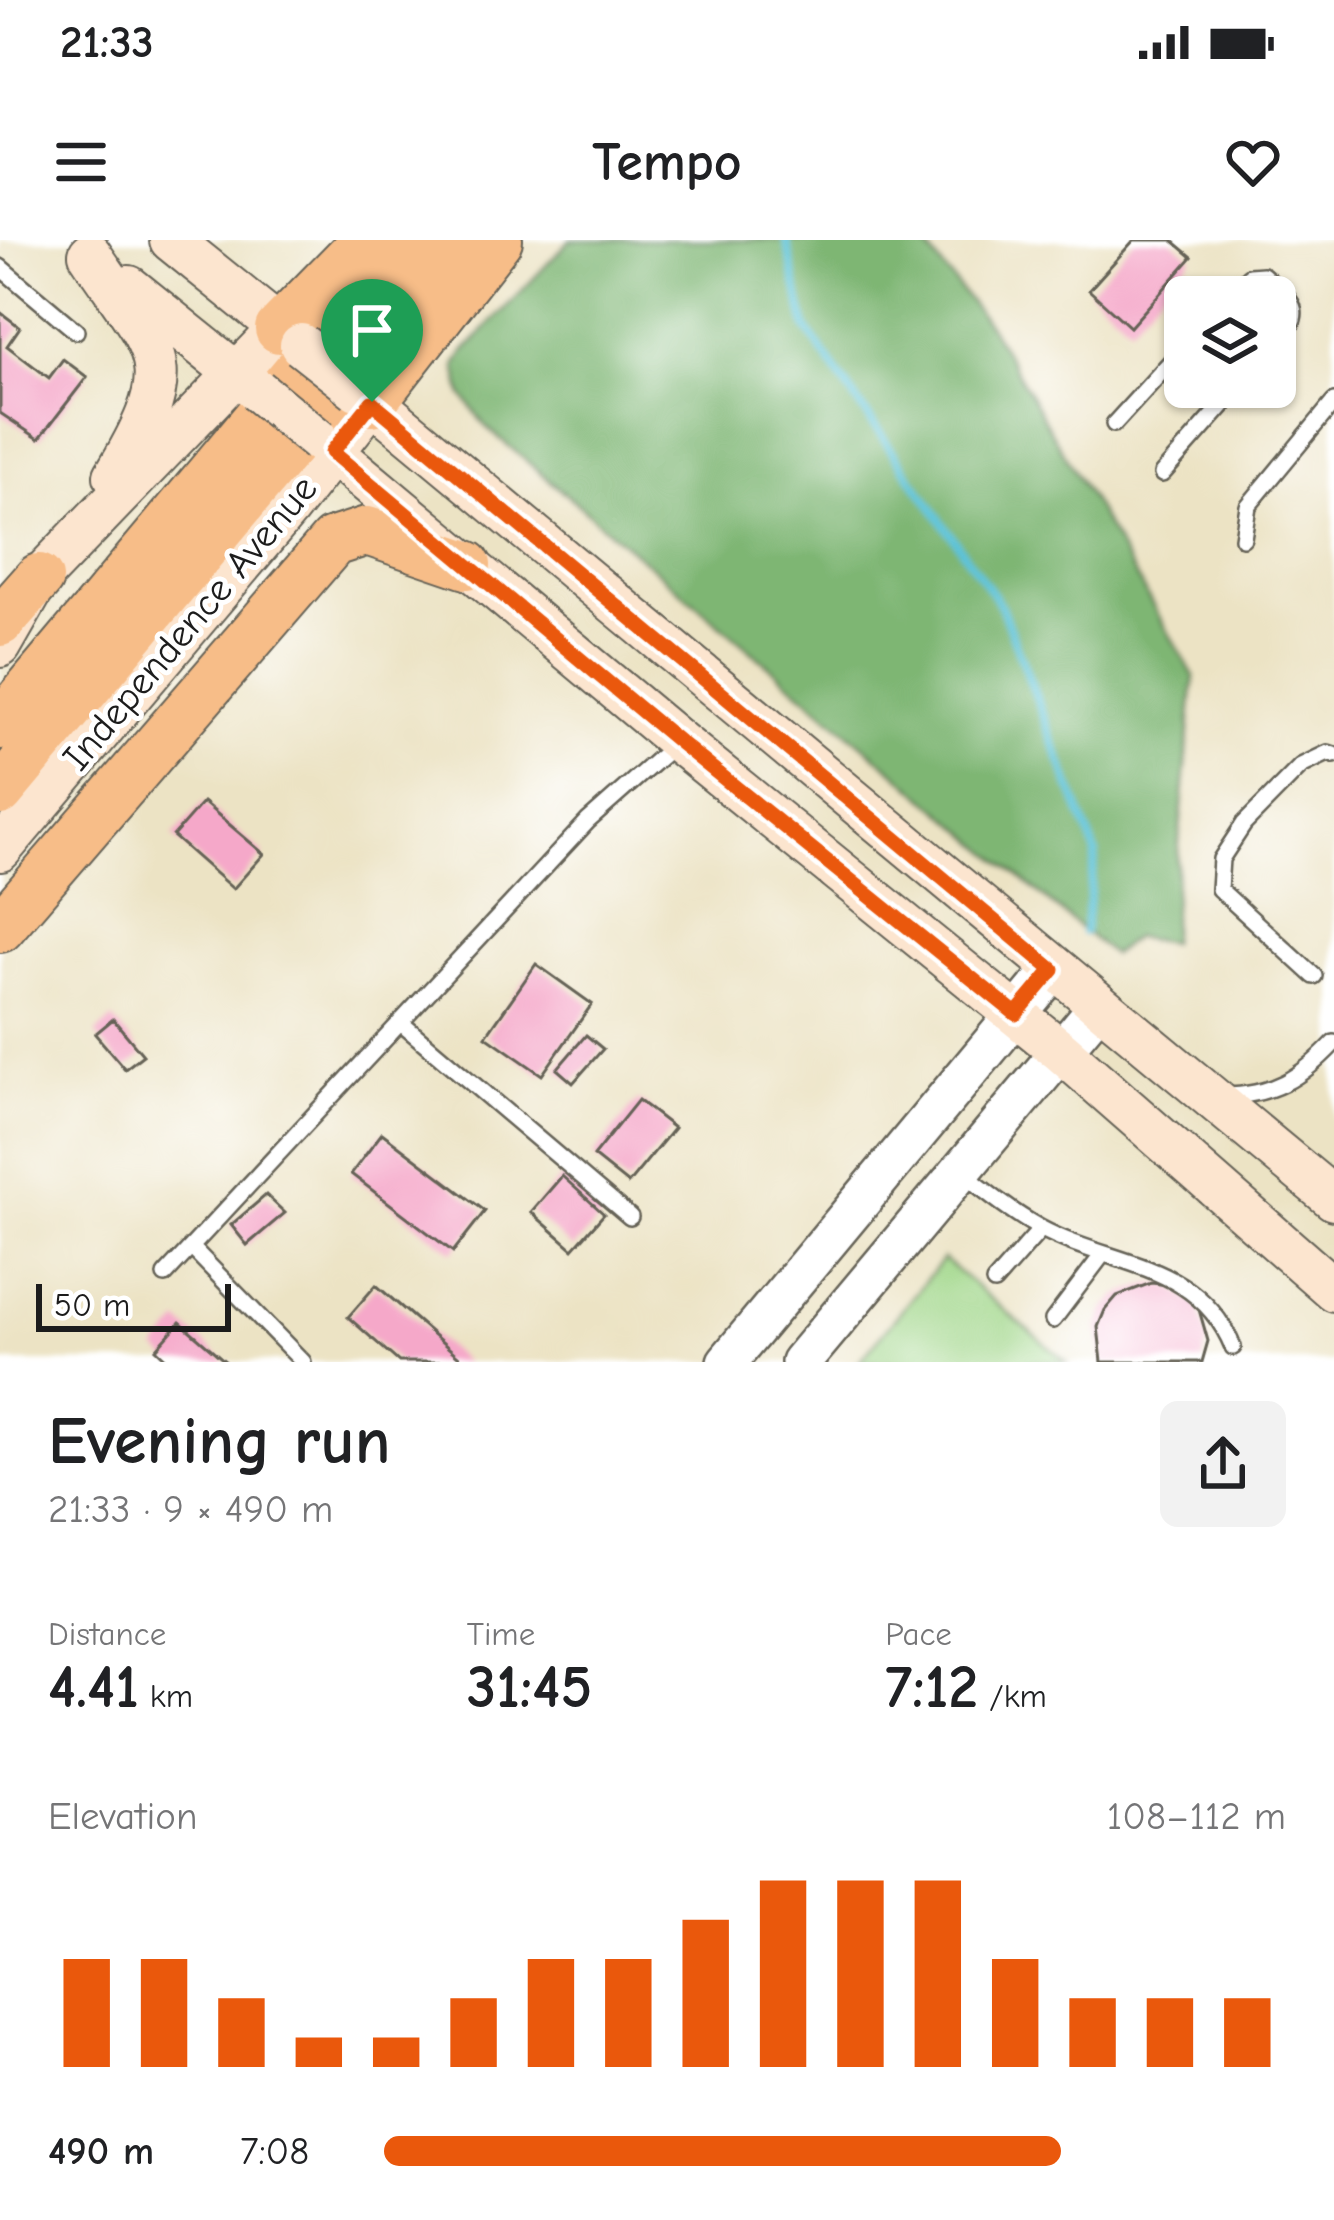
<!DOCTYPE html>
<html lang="en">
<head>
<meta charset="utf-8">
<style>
	body { margin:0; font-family:"Comic Neue",sans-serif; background:#f2f2f2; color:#202124; height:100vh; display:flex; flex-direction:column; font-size:45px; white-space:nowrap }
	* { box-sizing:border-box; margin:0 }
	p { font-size:39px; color:#757577 }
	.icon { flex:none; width:66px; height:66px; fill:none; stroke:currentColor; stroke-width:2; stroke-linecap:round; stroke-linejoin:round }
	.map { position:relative; height:1122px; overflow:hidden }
	.panel { display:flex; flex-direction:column; background:#fff; flex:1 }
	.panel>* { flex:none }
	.tools { position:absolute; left:1164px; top:36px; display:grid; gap:24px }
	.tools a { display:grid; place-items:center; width:132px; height:132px; border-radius:18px; background:#fff; box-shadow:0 3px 9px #0004; font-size:60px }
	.scale { position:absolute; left:36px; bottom:30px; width:195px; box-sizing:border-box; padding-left:12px; border:6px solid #1c1c1c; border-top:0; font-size:33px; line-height:42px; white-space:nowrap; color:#1c1c1c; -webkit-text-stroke:9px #fff; paint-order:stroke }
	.pin { position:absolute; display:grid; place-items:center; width:102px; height:102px; color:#fff; margin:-123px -51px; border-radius:50% 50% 50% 0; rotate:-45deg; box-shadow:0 0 12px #0007 }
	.pin .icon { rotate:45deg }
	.round { display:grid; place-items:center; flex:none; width:126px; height:126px; border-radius:18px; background:#f2f2f2 }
	.head { display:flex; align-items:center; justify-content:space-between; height:204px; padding:0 48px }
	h1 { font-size:66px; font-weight:700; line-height:90px }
	.metrics { display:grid; grid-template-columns:repeat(3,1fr); gap:18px; height:204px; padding:12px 48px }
	.metrics div { display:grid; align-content:center }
	.metrics b { font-size:60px; font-weight:700 }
	.metrics small { font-size:33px; font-weight:400 }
	.metrics p { font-size:33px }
	.chart { height:336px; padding:24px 48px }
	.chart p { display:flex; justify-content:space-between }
	.chart svg { width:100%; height:216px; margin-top:12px; stroke:#ea580c; stroke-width:6 }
	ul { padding:0 48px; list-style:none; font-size:39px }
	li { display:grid; grid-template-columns:192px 144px 1fr; align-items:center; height:90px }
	li i { height:30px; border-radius:15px; background:#ea580c }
	.status { display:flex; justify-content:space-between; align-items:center; height:84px; padding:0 60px; background:#fff; direction:ltr }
	.status svg { height:33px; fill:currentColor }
	header { display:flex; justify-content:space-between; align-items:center; height:156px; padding:0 48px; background:#fff; font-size:54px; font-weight:700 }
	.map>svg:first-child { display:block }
	.green { fill:#9ed586; stroke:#5d7851; stroke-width:3 }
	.forest { fill:#7eb673; stroke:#4d6948; stroke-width:3 }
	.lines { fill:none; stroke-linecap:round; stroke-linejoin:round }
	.stream { stroke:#5bc2d8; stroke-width:8 }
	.building { fill:#f5a8c9 }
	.service-casing { stroke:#656257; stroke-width:20 }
	.tertiary-casing { stroke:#656257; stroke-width:44 }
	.secondary-casing { stroke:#656257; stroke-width:46 }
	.primary-casing { stroke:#656257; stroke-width:52 }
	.service { stroke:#fff; stroke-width:15 }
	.tertiary { stroke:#fff; stroke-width:39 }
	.secondary { stroke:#fce5cf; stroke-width:42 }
	.primary { stroke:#f7bd88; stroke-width:48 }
	.secondary-bridge-casing { stroke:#656257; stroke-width:46; stroke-linecap:butt }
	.secondary-bridge { stroke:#fce5cf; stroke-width:42 }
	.route-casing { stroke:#fff; stroke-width:24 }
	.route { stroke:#ea580c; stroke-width:15 }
	.labels { text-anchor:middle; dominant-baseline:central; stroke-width:10; stroke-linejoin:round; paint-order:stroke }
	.street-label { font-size:39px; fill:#1c1c1c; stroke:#fff }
</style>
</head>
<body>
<div class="status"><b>21:33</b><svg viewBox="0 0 49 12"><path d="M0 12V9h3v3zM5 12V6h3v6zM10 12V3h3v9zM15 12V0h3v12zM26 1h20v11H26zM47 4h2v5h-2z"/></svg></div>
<header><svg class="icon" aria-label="menu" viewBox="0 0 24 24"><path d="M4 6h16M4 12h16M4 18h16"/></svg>Tempo<svg class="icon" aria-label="heart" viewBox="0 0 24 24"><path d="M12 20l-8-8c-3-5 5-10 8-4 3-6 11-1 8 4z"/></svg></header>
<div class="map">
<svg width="1334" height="1122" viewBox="0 0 1334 1122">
	<rect width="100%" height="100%" fill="#fff"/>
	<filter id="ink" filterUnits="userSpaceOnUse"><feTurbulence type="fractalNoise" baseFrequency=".00833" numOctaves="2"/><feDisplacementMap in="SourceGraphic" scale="24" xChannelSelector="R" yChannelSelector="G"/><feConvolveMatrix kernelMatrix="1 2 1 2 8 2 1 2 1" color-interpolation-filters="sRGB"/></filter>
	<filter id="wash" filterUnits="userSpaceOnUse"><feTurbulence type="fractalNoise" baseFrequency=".004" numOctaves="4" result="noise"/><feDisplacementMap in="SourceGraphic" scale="48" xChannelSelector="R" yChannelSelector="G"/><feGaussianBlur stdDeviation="2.7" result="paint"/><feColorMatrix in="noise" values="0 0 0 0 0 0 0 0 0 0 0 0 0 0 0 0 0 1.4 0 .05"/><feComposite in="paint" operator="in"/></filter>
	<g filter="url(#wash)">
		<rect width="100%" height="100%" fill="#ece3c4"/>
		<path class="green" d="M943,1019L1067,1122H859Z"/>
		<path class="forest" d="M570,0H921L990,87L1194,436L1170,703L1134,697L1112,715L485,186L462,154L456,126L465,111Z"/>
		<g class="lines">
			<path class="stream" d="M786,0L806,88L1001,366L1096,613L1084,692"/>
		</g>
		<g id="blocks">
			<path class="building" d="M1134,0H1172L1192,17L1130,87L1089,50Z
				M0,72L20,87L7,106L49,138L63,119L87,137L39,199L0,173Z
				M203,562L264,614L233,649L173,596Z
				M536,724L592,764L542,835L486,796Z
				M113,779L143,815L125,829L95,794Z
				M586,795L603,809L573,843L557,829Z
				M638,860L674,888L628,944L593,916Z
				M382,893L485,971L453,1012L351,934Z
				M562,936L604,974L573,1009L531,972Z
				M266,955L285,973L247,1005L231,985Z
				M1151,1043L1169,1045L1198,1066L1208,1101L1202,1122H1102L1098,1087L1105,1070L1117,1056Z
				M376,1045L465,1122H399L348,1077Z
				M180,1082L226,1122H170L156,1109Z"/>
		</g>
	</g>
	<g filter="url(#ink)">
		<use href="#blocks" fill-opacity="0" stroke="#656257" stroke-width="3"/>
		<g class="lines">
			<defs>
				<path id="service" d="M0,27L76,91
					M1230,57L1249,36L1263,35C1295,64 1307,70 1275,106
					M1114,184L1185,106
					M1162,234L1239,147
					M1243,298L1248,266L1334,162
					M1314,736L1219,649L1221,619L1244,584L1301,526L1328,513L1334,515
					M401,783L630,977
					M1223,856C1272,856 1301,838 1334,803
					M963,933C987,953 1013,973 1040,988C1112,1027 1198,1021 1233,1107
					M193,1009L303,1122
					M165,1035L588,581L674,505
					M994,1042L1041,989
					M1053,1080L1103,1014"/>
				<path id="tertiary" d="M727,1122L1053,730
					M801,1122L1098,767"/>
				<path id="secondary" d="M171,0L300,104
					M90,14C157,114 185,120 115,236
					M129,47L257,150
					M357,149L1334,959
					M319,201L678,501L1061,811L1334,1050
					M0,406L39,338L279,89
					M0,610L287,270L372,162"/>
				<path id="primary" d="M279,89L366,0
					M372,162L498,0
					M0,382L39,338
					M0,485L407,0
					M0,551L462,0
					M0,688L333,302L367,291L467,325"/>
			</defs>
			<use href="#service" class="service-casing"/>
			<use href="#tertiary" class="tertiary-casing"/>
			<use href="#secondary" class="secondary-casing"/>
			<use href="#primary" class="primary-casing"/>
			<use href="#service" class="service"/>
			<use href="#tertiary" class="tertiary"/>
			<use href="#secondary" class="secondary"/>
			<use href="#primary" class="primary"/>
			<defs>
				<path id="secondary-bridge" d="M301,105L357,149
					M257,150L319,201"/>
			</defs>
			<use href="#secondary-bridge" class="secondary-bridge-casing"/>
			<use href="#secondary-bridge" class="secondary-bridge"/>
		</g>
	</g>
	<g class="lines" filter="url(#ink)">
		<defs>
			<path id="route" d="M372,162L1053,730L1016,774L678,501L332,212Z"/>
		</defs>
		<use href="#route" class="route-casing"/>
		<use href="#route" class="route"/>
	</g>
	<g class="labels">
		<g class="street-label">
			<text transform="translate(190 383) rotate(-50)">Independence Avenue</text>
		</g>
	</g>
</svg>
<div class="tools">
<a><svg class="icon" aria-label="layers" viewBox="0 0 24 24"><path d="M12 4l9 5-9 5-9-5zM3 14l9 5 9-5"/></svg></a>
</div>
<div class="scale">50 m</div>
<div class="pin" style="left:372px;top:162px;background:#1e9e55"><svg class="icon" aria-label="arrive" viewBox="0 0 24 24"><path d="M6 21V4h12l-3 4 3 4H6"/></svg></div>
</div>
<section class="panel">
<div class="head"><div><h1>Evening run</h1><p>21:33 · 9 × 490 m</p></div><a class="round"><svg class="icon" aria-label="share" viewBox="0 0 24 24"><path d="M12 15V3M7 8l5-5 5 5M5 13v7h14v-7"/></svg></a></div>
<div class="metrics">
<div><p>Distance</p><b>4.41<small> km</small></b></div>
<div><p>Time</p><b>31:45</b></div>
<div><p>Pace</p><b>7:12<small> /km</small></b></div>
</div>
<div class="chart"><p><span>Elevation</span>108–112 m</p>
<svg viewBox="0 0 160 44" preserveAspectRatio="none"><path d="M5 44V22M15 44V22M25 44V30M35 44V38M45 44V38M55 44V30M65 44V22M75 44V22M85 44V14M95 44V6M105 44V6M115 44V6M125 44V22M135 44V30M145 44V30M155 44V30"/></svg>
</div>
<ul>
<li><b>490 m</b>7:08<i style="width:75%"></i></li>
</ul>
</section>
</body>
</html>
